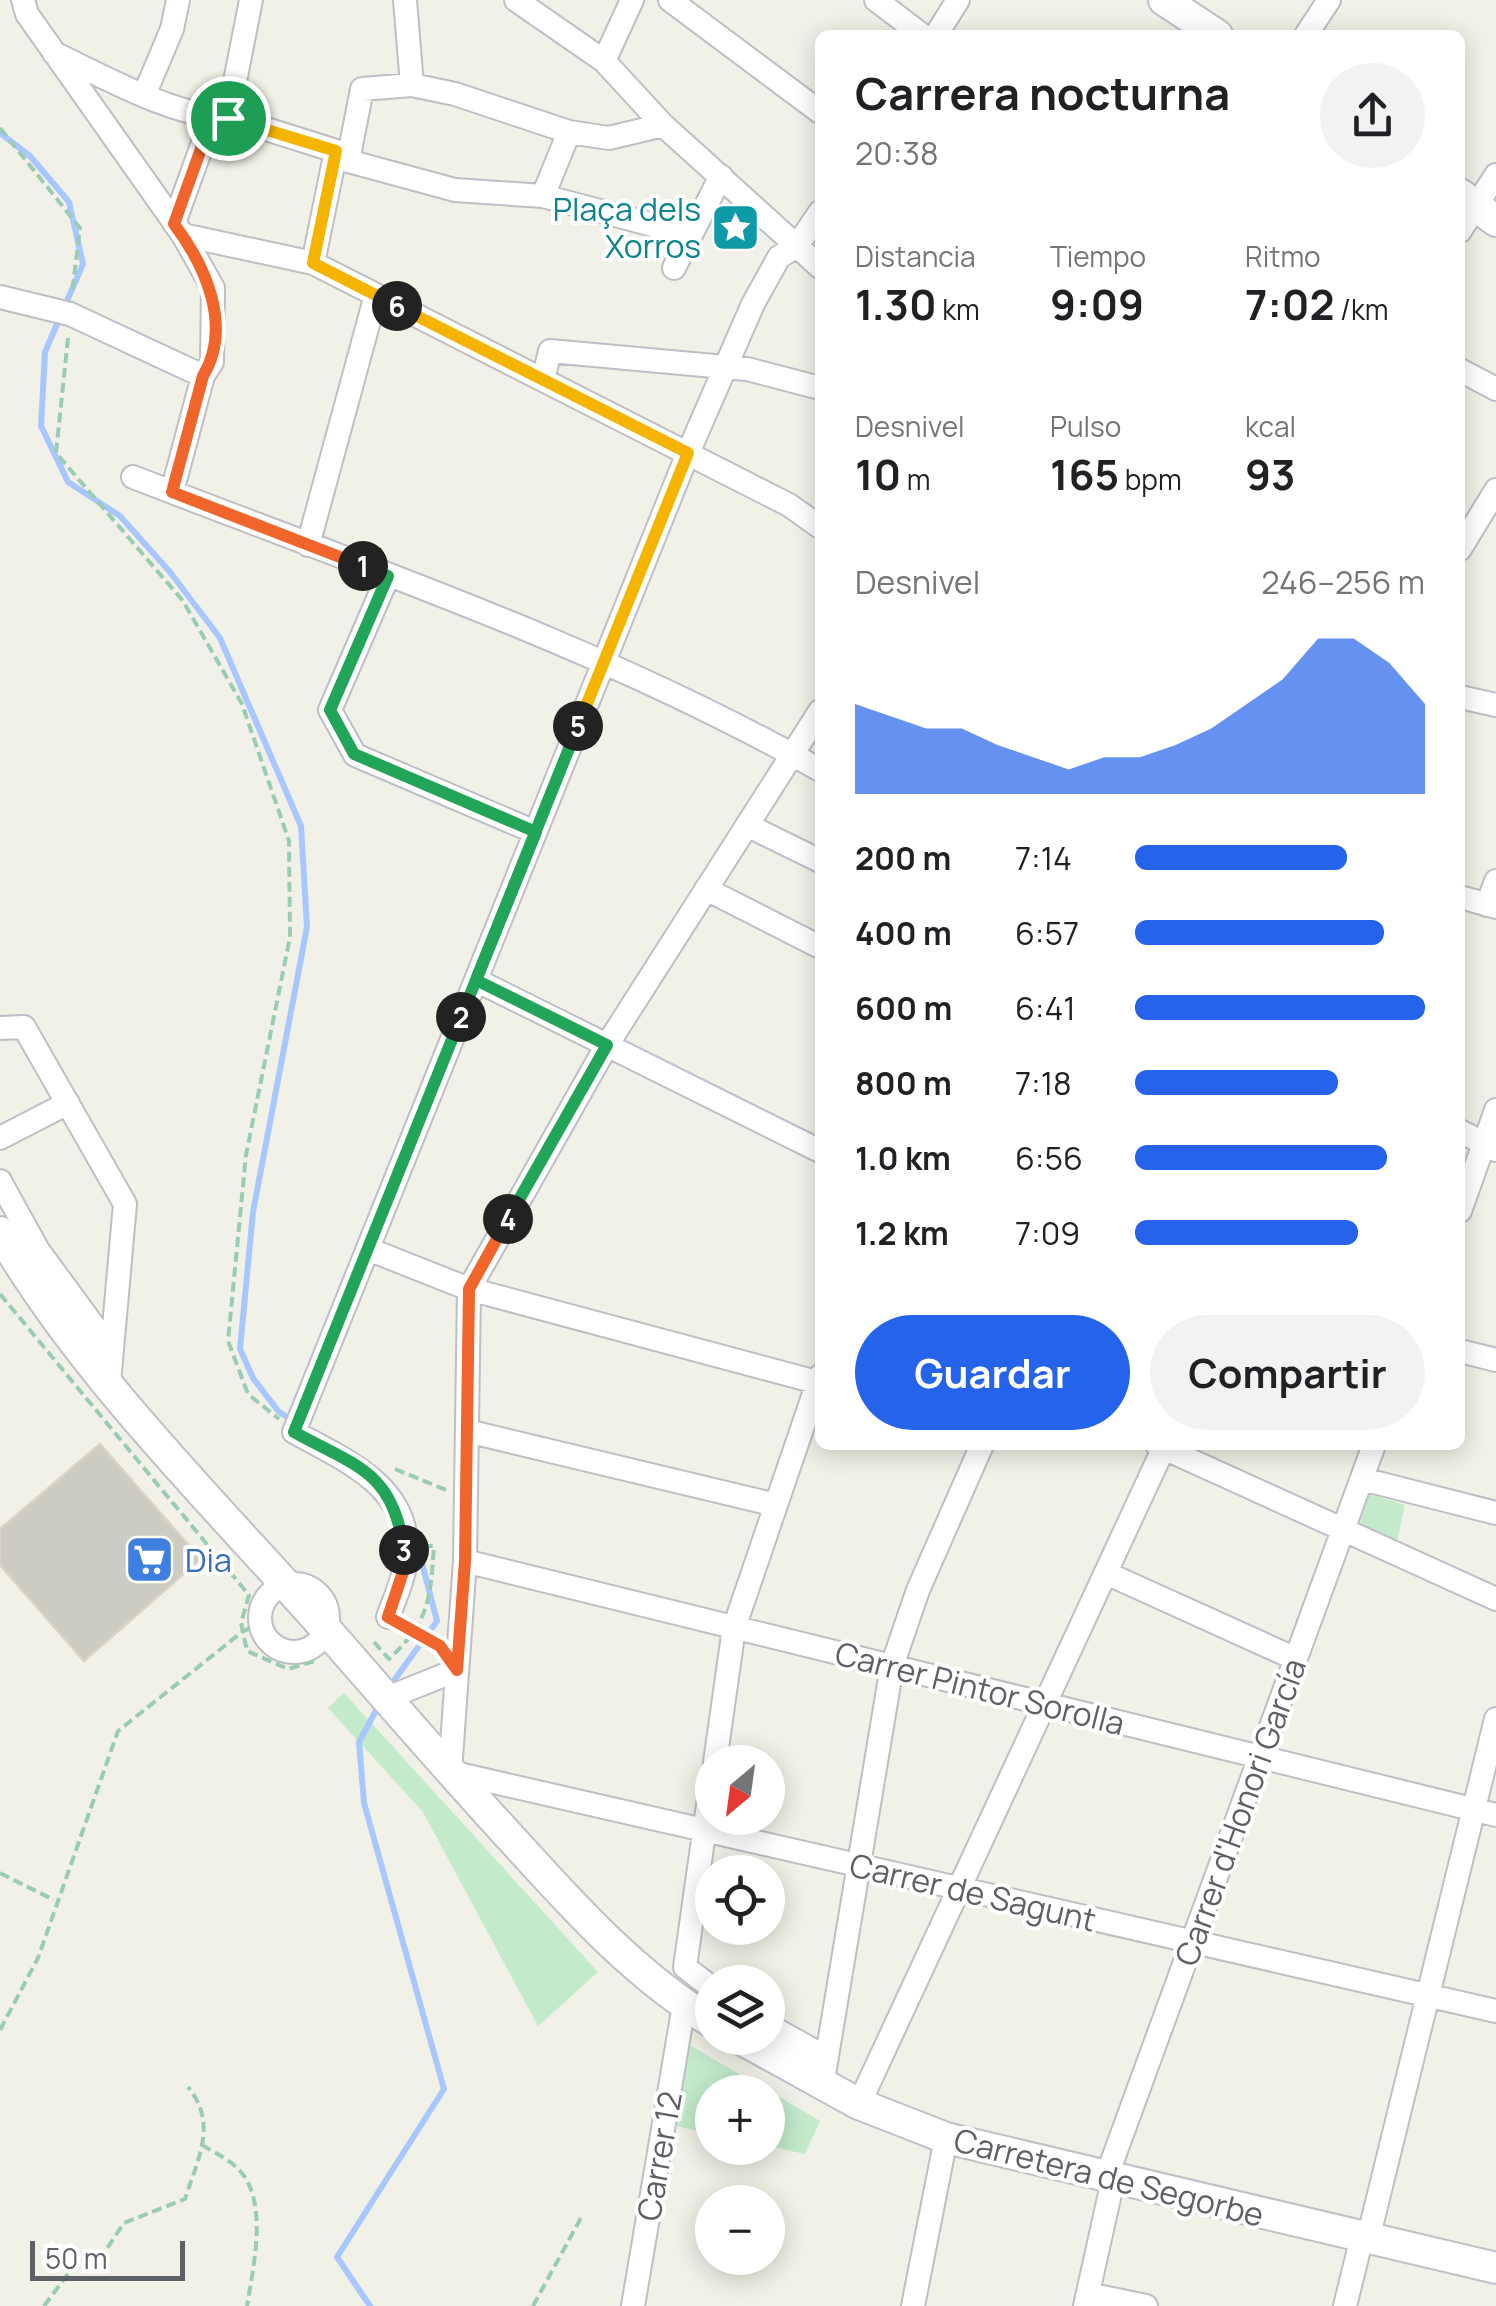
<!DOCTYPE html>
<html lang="es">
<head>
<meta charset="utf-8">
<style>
	body { margin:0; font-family:Manrope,sans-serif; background:#f2f2f2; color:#202124; height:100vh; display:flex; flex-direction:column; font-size:38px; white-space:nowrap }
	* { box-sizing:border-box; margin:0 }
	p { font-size:32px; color:#757577 }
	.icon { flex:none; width:55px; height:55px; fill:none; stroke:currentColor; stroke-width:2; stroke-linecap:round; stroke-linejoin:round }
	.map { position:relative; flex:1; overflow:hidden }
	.drawer { position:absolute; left:815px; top:30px; width:650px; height:1420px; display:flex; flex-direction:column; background:#fff; border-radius:15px; box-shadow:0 5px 25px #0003 }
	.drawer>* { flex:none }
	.needle { width:65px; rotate:209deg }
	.fabs { position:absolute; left:695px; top:1745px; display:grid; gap:20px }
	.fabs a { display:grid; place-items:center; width:90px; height:90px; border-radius:50%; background:#fff; box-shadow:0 5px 25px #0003; font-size:50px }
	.scale { position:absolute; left:30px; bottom:25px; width:155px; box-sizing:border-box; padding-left:10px; border:5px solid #5e6068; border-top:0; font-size:28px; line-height:35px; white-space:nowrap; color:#5e6068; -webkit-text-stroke:8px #fff; paint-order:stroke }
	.pin { position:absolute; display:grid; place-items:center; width:85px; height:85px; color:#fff; margin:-42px; border:5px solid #fff; border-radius:50%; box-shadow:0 2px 10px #0007 }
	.km { position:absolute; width:50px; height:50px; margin:-25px; border-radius:50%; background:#222; color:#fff; font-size:28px; line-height:50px; text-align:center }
	.round { display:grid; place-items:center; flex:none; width:105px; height:105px; border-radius:52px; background:#f2f2f2 }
	.overview { display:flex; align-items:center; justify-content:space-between; height:170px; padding:0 40px }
	h1 { font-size:45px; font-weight:700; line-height:75px }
	.stats { display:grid; grid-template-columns:repeat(3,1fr); gap:15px; height:170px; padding:10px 40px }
	.stats div { display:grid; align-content:center }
	.stats b { font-size:42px; font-weight:700 }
	.stats small { font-size:28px; font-weight:400 }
	.stats p { font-size:28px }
	.chart { height:280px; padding:20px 40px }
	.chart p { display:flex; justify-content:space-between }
	.chart svg { width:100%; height:180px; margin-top:10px; fill:#2563eb; opacity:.7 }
	.action { display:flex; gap:20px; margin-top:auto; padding:20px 40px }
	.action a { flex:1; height:115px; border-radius:60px; background:#2563eb; color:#fff; font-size:40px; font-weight:700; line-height:115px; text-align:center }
	.action a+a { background:#f2f2f2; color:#202124 }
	ul { padding:0 40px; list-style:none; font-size:32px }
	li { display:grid; grid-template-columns:160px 120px 1fr; align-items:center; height:75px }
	li i { height:25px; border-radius:12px; background:#2563eb }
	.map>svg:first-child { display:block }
	.green { fill:#c2eacb }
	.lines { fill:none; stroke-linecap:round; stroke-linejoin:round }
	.stream { stroke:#a9c7ff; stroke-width:6 }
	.building { fill:#ccccc3; stroke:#d7d5c4; stroke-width:2.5 }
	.street-casing { stroke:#bebfc6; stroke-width:26 }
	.secondary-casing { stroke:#bfc0c8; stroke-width:34 }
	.path { stroke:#9accb3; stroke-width:4; stroke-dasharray:10 5; stroke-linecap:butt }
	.street { stroke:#fff; stroke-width:22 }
	.secondary { stroke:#fff; stroke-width:30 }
	.split-1-casing { stroke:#fff; stroke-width:20 }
	.split-2-casing { stroke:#fff; stroke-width:20 }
	.split-3-casing { stroke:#fff; stroke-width:20 }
	.split-4-casing { stroke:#fff; stroke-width:20 }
	.split-5-casing { stroke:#fff; stroke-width:20 }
	.split-6-casing { stroke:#fff; stroke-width:20 }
	.split-7-casing { stroke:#fff; stroke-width:20 }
	.split-1 { stroke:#f0652b; stroke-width:12 }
	.split-2 { stroke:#22a559; stroke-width:12 }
	.split-3 { stroke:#22a559; stroke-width:12 }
	.split-4 { stroke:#f0652b; stroke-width:12 }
	.split-5 { stroke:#22a559; stroke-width:12 }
	.split-6 { stroke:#f5b400; stroke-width:12 }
	.split-7 { stroke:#f5b400; stroke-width:12 }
	.labels { text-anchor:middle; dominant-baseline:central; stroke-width:8; stroke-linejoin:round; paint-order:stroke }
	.culture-label { font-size:32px; fill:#0d838f; stroke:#fff; text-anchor:end }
	.shop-label { font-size:32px; fill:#366cbe; stroke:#fff; text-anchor:start }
	.street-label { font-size:32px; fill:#5e6068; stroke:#fff }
</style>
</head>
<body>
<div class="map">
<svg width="1496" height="2306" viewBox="0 0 1496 2306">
	<rect width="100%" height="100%" fill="#f1f1e7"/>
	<path class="green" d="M1370,1494L1405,1505L1396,1546L1358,1528Z
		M344,1693L598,1972L538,2026L423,1812L328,1708Z
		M686,2043L820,2121L805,2154L768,2146V2092H712V2134L671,2125Z"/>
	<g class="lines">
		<path class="stream" d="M0,133L30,156L69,202L83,264L45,352L41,426L68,482L120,516L170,572L220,638L301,826L307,927L253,1212L240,1349L253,1378L279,1412L295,1422
			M390,1686L437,1621L409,1513
			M370,2306L337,2257L444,2089L364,1803L359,1742L379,1705"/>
	</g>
	<path class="building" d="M100,1444L201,1559L84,1661L0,1565V1529Z"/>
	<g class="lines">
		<defs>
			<path id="street" d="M23,0L27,14L183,235L213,288L212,362L203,376L172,492
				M405,0L412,85
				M516,0L604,61L663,125L820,267
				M670,0L820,112
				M876,0L922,35
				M936,35L958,0
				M1306,35L1329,0
				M54,53C102,76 177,118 228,117L336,151L348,161L455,190L543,196L691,235
				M604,61L632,0
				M145,93L172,29L178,0
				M228,117L251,0
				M348,161L362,89L412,85L455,94L569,132L609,138L663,125
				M543,196L569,132
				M174,223L212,118
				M1460,231L1496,175
				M183,235L313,263L789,505L820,527
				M313,263L336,151
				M674,268L721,176
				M0,297L70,314L203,376
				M1460,370L1496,389
				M543,380L550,351L747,369L820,388
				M133,477C365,567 602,647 820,770
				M308,545L376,295
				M1460,549L1496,490
				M388,576L330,710L355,755L535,832
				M1460,697L1496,705
				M820,711L607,1045L469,1289L465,1561L450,1772L1496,2011
				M747,825L820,861
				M706,889L820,947
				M1460,897L1496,907
				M1487,905L1496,881
				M476,980L820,1151
				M0,1028L24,1027L125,1204L109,1383
				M1460,1131L1496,1150
				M0,1138L68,1103
				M0,1181L38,1250L112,1351
				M1460,1211L1496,1110
				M368,1249L469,1289L820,1383
				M1460,1351L1496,1360
				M467,1431L776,1505
				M1157,1445L1496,1599
				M1362,1479L1496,1513
				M465,1561L1496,1815
				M1106,1573L1296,1659
				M260 1618a34 34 0 1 1 68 0a34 34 0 1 1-68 0Z
				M388,1617C394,1600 403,1582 405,1565C417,1489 348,1462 294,1432L688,453L753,304L779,257L797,246L820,212
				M387,1698L457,1670
				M715,1762L734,1628L820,1376
				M712,1777L685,1967L712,1988
				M768,2025L827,2058
				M822,2086L892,1666L918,1590L982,1445
				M859,2104L1165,1445
				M1106,2178L1374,1445
				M1368,2239L1496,1719
				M1088,2294L1146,2306
				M633,2306L684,2005
				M913,2306L946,2138
				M1085,2306L1113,2180
				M1345,2306L1362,2237"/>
			<path id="secondary" d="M1164,0L1217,35
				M1460,194L1496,221
				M0,1232C83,1376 221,1510 331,1635C394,1707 457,1780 522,1850C579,1913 639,1978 712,2022
				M739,2038L859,2104L946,2138L1496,2268"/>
		</defs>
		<use href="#street" class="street-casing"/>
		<use href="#secondary" class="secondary-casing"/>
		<path class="path" d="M0,128L80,228L72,294
			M68,338L56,453L183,601L242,704L289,841L290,937L246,1155L228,1341L248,1394L279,1419
			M0,1294L249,1595L241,1623L247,1651L288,1669L318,1660
			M395,1469L446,1490
			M405,1627L436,1644
			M374,1642L389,1659C430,1620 430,1600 434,1546H428
			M0,1873L54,1900
			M0,2030L38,1958L118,1731L242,1632L260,1623
			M202,2145C217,2154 237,2163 246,2179C266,2213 253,2269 247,2306
			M44,2306L77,2262L103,2254L124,2223L185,2199C198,2158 218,2124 188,2087
			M533,2306L583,2214"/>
		<use href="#street" class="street"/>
		<use href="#secondary" class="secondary"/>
	</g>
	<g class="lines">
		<defs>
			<path id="split-1" d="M228,118H212L174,224C205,265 233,326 203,376L172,492L363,566"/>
			<path id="split-2" d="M363,566L388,576L330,710L354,754L536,832L461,1017"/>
			<path id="split-3" d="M404,1550C393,1471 357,1467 294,1432L461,1017"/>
			<path id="split-4" d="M404,1550L406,1563L388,1617L440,1646L457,1670L465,1561L469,1289L508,1219"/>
			<path id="split-5" d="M508,1219L607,1045L476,980L578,726"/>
			<path id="split-6" d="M397,306L688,453L578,726"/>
			<path id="split-7" d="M228,118L336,151L313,263L397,306"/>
		</defs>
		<use href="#split-1" class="split-1-casing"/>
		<use href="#split-2" class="split-2-casing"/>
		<use href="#split-3" class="split-3-casing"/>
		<use href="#split-4" class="split-4-casing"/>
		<use href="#split-5" class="split-5-casing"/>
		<use href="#split-6" class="split-6-casing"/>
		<use href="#split-7" class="split-7-casing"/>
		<use href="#split-1" class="split-1"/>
		<use href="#split-2" class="split-2"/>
		<use href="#split-3" class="split-3"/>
		<use href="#split-4" class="split-4"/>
		<use href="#split-5" class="split-5"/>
		<use href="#split-6" class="split-6"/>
		<use href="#split-7" class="split-7"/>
	</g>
	<defs>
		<symbol id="sight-square" viewBox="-11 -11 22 22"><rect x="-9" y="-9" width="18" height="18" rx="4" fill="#0f9aa8" stroke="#fff"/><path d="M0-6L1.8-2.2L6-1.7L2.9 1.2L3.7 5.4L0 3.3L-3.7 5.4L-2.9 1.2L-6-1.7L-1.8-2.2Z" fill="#fff"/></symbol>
		<symbol id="supermarket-square" viewBox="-11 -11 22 22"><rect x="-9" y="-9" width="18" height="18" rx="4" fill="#3f7fe0" stroke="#fff"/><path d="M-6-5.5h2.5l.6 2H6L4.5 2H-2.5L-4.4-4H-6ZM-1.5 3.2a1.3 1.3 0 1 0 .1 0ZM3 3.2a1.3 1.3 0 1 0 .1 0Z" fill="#fff"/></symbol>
	</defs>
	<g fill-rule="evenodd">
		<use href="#sight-square" x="708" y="200" width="55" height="55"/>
		<use href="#supermarket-square" x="122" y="1532" width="55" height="55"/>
	</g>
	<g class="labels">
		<g class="culture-label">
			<text x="701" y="209">Plaça dels<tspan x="701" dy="37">Xorros</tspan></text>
		</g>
		<g class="shop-label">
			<text x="185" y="1560">Dia</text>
		</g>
		<g class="street-label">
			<text transform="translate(980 1688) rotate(14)">Carrer Pintor Sorolla</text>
			<text transform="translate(1240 1812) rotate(-70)">Carrer d'Honori García</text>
			<text transform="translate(973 1892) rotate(13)">Carrer de Sagunt</text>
			<text transform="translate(659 2156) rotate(-80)">Carrer 12</text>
			<text transform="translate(1109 2177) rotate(14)">Carretera de Segorbe</text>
		</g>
	</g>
</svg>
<div class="fabs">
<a><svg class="needle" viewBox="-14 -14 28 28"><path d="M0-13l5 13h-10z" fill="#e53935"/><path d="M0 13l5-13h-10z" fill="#757577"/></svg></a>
<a><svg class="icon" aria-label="locate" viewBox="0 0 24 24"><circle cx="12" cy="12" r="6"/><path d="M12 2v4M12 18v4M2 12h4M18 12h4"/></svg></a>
<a><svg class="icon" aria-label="layers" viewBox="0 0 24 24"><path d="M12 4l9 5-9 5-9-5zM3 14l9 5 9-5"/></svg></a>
<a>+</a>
<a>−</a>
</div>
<div class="scale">50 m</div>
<div class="pin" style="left:228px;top:118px;background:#1e9e55"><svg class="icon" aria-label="arrive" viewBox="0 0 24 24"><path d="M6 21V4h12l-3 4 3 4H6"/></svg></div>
<b class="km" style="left:363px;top:566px">1</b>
<b class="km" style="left:461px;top:1017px">2</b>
<b class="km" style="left:404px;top:1550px">3</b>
<b class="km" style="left:508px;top:1219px">4</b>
<b class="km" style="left:578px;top:726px">5</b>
<b class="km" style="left:397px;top:306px">6</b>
<section class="drawer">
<div class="overview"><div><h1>Carrera nocturna</h1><p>20:38</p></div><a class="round"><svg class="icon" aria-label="share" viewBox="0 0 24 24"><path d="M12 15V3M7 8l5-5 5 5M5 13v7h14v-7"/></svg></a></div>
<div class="stats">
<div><p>Distancia</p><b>1.30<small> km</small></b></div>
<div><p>Tiempo</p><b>9:09</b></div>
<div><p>Ritmo</p><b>7:02<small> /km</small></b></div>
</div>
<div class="stats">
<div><p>Desnivel</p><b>10<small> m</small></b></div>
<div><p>Pulso</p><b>165<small> bpm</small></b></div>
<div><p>kcal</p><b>93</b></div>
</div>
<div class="chart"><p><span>Desnivel</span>246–256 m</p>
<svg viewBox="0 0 160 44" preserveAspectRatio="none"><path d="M0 44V22L10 25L20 28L30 28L40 32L50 35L60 38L70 35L80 35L90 32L100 28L110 22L120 16L130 6L140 6L150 12L160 22V44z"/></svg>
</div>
<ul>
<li><b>200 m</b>7:14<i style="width:73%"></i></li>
<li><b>400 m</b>6:57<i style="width:86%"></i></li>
<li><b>600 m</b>6:41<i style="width:100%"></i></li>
<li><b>800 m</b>7:18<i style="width:70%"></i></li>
<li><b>1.0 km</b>6:56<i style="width:87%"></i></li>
<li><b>1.2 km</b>7:09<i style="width:77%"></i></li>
</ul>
<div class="action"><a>Guardar</a><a>Compartir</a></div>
</section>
</div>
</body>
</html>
